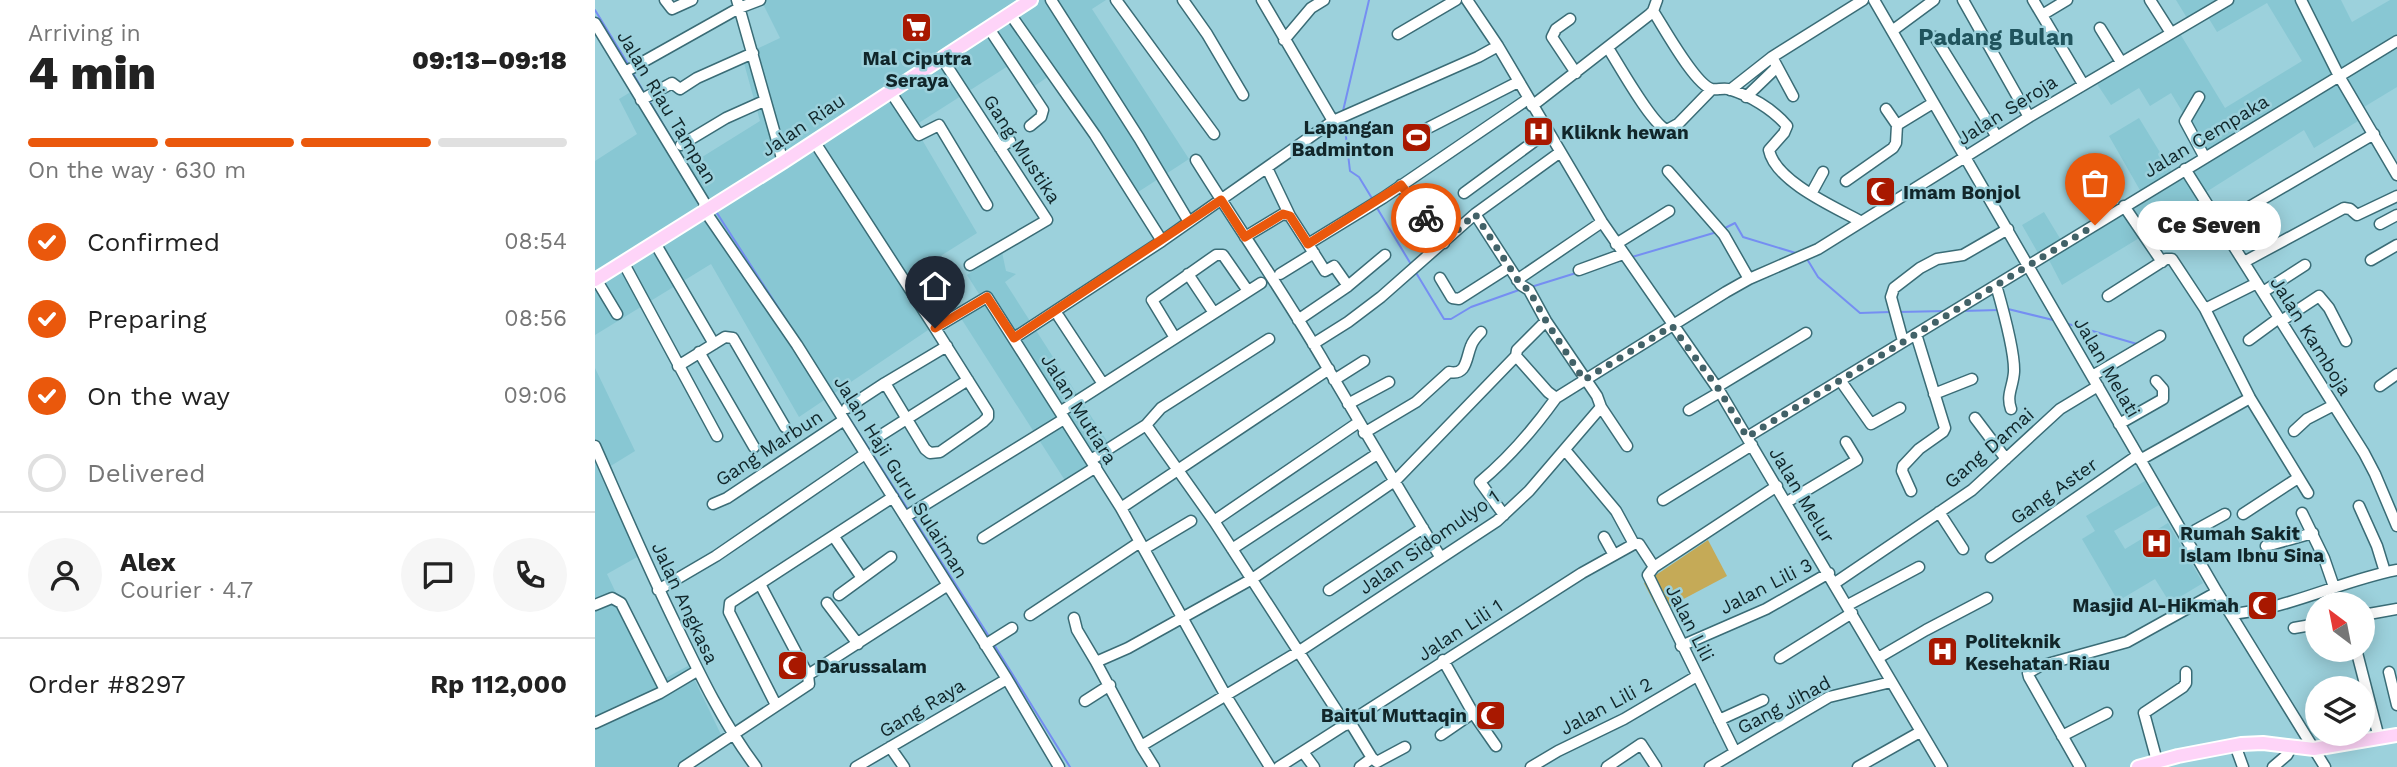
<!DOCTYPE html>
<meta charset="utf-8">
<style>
body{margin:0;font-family:"Work Sans",sans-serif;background:#f6f6f6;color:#222;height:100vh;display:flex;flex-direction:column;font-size:26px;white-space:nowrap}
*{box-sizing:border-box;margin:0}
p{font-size:23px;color:#767676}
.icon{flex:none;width:38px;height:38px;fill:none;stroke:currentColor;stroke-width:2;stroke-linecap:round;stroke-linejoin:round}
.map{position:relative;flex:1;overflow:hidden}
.panel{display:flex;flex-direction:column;background:#fff;width:595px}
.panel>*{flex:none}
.needle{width:46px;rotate:328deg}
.controls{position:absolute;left:1710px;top:592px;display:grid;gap:14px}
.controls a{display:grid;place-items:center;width:70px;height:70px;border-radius:50%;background:#fff;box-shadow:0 4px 18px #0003;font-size:35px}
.pin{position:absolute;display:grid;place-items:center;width:60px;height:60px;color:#fff;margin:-72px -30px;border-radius:50% 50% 50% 0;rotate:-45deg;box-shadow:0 0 7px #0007}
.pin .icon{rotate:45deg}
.courier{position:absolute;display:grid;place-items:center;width:70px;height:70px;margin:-35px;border:5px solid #ea580c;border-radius:50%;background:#fff;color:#222;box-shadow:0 2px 9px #0007}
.bubble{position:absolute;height:49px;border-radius:24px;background:#fff;box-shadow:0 4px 18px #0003;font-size:23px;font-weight:800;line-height:49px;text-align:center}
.summary em{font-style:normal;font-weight:800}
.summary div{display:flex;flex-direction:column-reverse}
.summary{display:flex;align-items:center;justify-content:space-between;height:119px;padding:0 28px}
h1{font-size:46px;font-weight:800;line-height:52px}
.bar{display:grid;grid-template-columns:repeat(4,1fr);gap:10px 7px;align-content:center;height:84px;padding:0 28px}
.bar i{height:9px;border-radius:5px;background:#e0e0e0}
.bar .on{background:#ea580c}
.bar p{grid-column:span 4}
.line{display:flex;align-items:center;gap:18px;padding:0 28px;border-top:2px solid #e0e0e0}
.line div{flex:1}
.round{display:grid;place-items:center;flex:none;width:74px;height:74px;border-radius:37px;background:#f6f6f6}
ol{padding:0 28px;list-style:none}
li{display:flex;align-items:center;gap:21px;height:77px}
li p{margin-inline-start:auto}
li .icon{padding:7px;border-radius:50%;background:#ea580c;color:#fff;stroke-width:4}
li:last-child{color:#767676}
li i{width:38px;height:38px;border:4px solid #e0e0e0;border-radius:50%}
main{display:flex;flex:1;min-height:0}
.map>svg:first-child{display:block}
.built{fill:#88c7d3}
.green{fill:#c5aa57}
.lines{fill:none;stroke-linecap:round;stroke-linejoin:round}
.stream{stroke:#758ef2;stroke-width:2}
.minor-casing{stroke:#3a6c76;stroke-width:13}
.major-casing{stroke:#fff;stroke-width:16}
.minor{stroke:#fff;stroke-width:10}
.major{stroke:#fed4f8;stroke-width:12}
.done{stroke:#426268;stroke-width:7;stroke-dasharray:0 12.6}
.route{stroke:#ea580c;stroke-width:9}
.labels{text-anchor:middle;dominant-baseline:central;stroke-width:5;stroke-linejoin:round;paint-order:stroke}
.poi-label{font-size:19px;font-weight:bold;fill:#11262a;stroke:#9cd1dc;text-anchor:start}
.street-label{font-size:19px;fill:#11262a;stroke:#9cd1dc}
.quarter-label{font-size:23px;font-weight:bold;fill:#20545d;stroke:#9cd1dc}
</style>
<main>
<section class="panel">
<div class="summary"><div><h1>4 min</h1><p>Arriving in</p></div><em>09:13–09:18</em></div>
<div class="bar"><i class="on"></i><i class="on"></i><i class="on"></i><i></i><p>On the way · 630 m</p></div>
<ol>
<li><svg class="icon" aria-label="check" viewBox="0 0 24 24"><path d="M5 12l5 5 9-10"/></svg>Confirmed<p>08:54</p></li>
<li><svg class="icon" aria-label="check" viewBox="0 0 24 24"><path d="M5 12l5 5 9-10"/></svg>Preparing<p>08:56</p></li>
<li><svg class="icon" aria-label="check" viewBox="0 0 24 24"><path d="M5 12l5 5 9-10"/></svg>On the way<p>09:06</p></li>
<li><i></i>Delivered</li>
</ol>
<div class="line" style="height:126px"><a class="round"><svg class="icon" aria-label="person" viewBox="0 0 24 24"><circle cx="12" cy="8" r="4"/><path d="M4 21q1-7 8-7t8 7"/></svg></a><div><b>Alex</b><p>Courier · 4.7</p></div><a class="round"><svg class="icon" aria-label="chat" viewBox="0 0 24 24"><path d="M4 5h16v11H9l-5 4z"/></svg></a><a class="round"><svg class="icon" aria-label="phone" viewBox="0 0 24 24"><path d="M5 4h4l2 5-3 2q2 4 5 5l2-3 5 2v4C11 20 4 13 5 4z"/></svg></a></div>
<div class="line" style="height:91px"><div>Order #8297</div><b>Rp 112,000</b></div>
</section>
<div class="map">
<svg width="1802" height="767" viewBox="0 0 1802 767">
<rect width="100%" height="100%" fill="#9cd1dc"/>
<path class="built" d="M166 0H511L497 9 594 159 537 196 454 76 431 92 413 66 319 126 382 233 309 279 339 326 204 417 116 264 0 335V161L42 134 24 99 44 87 91 167 165 121 147 56 185 38Z
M1581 0H1746L1757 22 1795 0H1802V87L1764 110 1768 118 1719 148 1709 130 1608 194 1610 198 1467 285 1454 260 1443 253 1427 225 1449 212 1466 240 1546 192 1514 136 1544 118 1577 172 1611 151 1576 93 1555 106 1544 88 1516 105 1500 81 1584 32 1630 108 1707 61 1672 3 1622 32 1608 9 1592 18Z
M407 252 411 271 421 274 410 282 519 452 471 482 362 312 386 297 372 275Z
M0 368 40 451 14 467 51 552 12 574 63 682 93 666 130 743 88 767H0Z
M1550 481 1564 505 1519 531 1530 549 1573 523 1608 583 1575 603 1560 579 1523 601 1487 539 1500 531 1491 516Z"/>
<path class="green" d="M1113 540 1132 576 1064 612 1049 583Z"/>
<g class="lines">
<path class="stream" d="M0 10 33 64
M37 72 50 94
M53 99 79 143
M748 111 774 0
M749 120 755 171 764 177 778 200
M782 208 817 266
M120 210 248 408
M1130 228 1140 223 1148 237 1204 254
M1037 257 1122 232
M1212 259 1223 277 1265 313 1295 312
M1017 263 1028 260
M820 271 849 319H856L876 307 924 290
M936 287 981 273
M1413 309 1458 320
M1367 311 1404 310
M1304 312 1351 311
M1470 323 1542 344
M251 413 314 511
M317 516 395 638
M398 643 475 767"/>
<defs>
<path id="minor" d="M70 0 77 9 97 0
M142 0 188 162
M456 0 544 138 594 222
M521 0 619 134
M588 0 612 34 648 95
M667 0 738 121
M872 0 903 46 1007 222 1125 392 1347 767
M1279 0 1622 592 1730 767
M1368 0 1434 117
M1438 0 1488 84
M1555 0 1576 33
M1706 0 1744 76 1802 175
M1058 11C1068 26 1100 85 1117 89 1121 90 1128 88 1133 89 1154 95 1178 109 1192 126L1189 133 1174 150C1180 181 1239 207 1265 221
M415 14 500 135 567 241
M1447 15 1472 0
M975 19 961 29 957 37 981 73
M0 23 109 202 110 211 202 345 412 679 464 767
M393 27 448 110 446 117 435 126
M1505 28 1526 62
M1297 31 1339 0
M803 34 861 0
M1340 37 1402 137
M689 40 716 8 729 0
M1013 48C1024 65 1057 125 1072 130L1083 124 1117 89
M346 57 452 220 375 265
M1177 57 1198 96
M30 72 144 8 165 0
M1135 90 1177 57 1268 0
M295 91 324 135 344 125 392 205
M1151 97 1181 68
M1604 97 1590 121 1610 158
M46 100 77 83 85 89 102 78 158 53
M937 106 1054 15 1058 11 1062 0
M1291 109 1302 125 1338 103
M833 128 923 82
M219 141 340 328 393 412V417L388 422 345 452 335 453 330 449 290 383 352 346
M86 145 131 118 169 101
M405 148 415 141
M601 160C644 229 691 296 732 367 770 431 807 495 846 558
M672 168 695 216
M1590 169 1769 453 1780 474 1802 526
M1073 171 1129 235 1154 279
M1251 181 1298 148 1301 143 1302 125
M806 185 849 243
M869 193 952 132
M1216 194 1228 172
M1529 206 1567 262
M880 214 926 285 934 290 951 321 1002 396 1006 407 934 491 902 521 703 652 546 746 501 662 533 648 657 579 801 480 921 356 953 392 961 398 1131 292 1154 279 1223 249 1434 117 1633 0
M1625 224 1779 134
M1785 224 1802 215
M650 237 688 214 695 216 713 244 788 198 933 99
M60 243 119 344
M713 244 730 271 739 266 753 286 790 255
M1021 244 1074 211
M1776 260 1802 245
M28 262 122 436
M1649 262 1749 208 1755 209 1762 215 1802 196
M984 270 1028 254
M593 274 619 313
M685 274 719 253
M845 278 857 298 864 299 914 267
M1 279 22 314
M922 280 1007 222
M1401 285C1407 306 1420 351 1419 372 1418 387 1411 395 1416 409
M1668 292 1710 265
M1513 296 1571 259H1577L1610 309 1655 398 1713 493
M1610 309 1662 283
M464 317 508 384
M703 320 753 286
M1686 321 1724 296 1734 308 1751 341
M340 328 392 297 526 508 734 369
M419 338 567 241 738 121 883 57 903 46
M580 338 557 300 621 255H628L653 291
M674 339 566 408 551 425 619 521 751 725
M1654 340 1684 318
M1308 341 1296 297 1299 288 1325 268 1342 259 1368 255 1413 229
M718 344 753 322 786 297 880 214 964 153
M104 352 159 447
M921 356 922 350 951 321
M83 366 130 337 138 338 190 427
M1497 376 1565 336
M739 380 769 361
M1245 380 1276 424 1305 408
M1785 386 1802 374
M1122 387 1211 333
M1339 394 1377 379
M753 404 794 382
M1006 407 1032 446
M252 408 290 383
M1094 410 1125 392
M465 412 666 283
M1380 418 1411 459
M1524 424 1568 399V389L1561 381
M1699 431 1712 419 1739 405
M769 433 821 402 854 372C872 376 871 358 876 346 878 340 882 336 886 332
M1152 437 1802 41
M280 439 373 380
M0 446C27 507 53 568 82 627 106 677 128 723 161 767
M970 450 1021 511 1039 544
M496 460 551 425
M1545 460 1655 398
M1316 491 1307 471 1308 466 1324 449 1348 432 1350 428 1321 334
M1068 500 1157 445
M1192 502 1262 460 1251 442
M118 504 132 498 249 420
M1764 506 1782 546 1790 572
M526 508 631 696 675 767
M1344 512 1368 549
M1707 513 1729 558 1739 587
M1648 514 1703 478
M909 515 885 482C915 457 938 430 961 398
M310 517 469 419
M619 521 764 422
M1590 536 1630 514
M239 537 267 578
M1009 537 1019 555
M388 538 501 467
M1671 546 1718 533
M549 549 596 521
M637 549 782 454
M1396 557 1543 455
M1240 583 1377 490 1465 409 1503 386
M63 590 121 556 270 454
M734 590 828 528
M244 595 296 557
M232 603 263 644
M0 605 17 598 26 603 70 690
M1253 605 1324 567
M1636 614C1694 609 1745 581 1802 570
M435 615 545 542
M1768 615 1802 609
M479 618 482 630 501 662
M1699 628 1722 624
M390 645 417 628
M1086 646 1171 609 1234 573
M1761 649 1784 738
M1185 658 1257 613
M1283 658 1331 630 1392 598
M848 660 878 713 901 746
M1794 672 1802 705
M213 675 353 585
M490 701 515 685
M181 705 134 612 135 603 298 497
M1124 720 1168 700
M755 722 777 758 782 762 810 747
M0 723 65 693 102 671
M846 735 878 713
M1467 736 1512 713
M1640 745 1648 767
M546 746 559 767
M295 747 309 767
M708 752 719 767
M1140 752 1053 575 1059 567 1182 486
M1562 761 1549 713 1588 687 1591 683V672
M89 767 214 684 213 675 165 584
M261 767 412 679
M684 767 987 573 1039 544H1044L1059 567
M765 767 777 758
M936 767 963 751 1029 719 1102 676
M1012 767 1046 744 1061 767
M1115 767 1234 697 1296 682
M1263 767 1325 732
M1485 767 1434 677 1433 673 1445 666 1532 642 1622 592
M1678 767 1692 755 1696 748"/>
<path id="major" d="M0 280 188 162 436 0
M1543 767 1583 756 1646 744 1668 743 1719 749 1802 735"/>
</defs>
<use href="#minor" class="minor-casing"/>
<use href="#major" class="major-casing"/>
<use href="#minor" class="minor"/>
<use href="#major" class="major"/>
</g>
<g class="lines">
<path class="done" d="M831 218 849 243 880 214 926 285 934 290 951 321 989 380 1077 326 1125 391 1152 437 1500 225"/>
<path class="route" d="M340 328 392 297 419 338 626 200 650 237 688 214 695 216 713 244 806 185 831 218"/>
</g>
<defs>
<symbol id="supermarket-square" viewBox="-11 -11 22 22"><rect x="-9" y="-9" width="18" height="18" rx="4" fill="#a81800" stroke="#9cd1dc"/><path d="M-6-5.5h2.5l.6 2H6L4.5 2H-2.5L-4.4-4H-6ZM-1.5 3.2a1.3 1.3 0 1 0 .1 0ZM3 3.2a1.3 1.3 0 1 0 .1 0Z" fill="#fff"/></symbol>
<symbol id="hospital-square" viewBox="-11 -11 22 22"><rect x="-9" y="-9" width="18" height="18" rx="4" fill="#a81800" stroke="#9cd1dc"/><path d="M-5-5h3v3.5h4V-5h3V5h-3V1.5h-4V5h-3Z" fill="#fff"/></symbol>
<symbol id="stadium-square" viewBox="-11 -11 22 22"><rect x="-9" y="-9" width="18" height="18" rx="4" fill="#a81800" stroke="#9cd1dc"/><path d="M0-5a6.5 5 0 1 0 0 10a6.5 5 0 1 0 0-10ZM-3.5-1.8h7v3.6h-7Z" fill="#fff"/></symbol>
<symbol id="mosque-square" viewBox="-11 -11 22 22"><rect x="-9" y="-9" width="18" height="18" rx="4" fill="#a81800" stroke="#9cd1dc"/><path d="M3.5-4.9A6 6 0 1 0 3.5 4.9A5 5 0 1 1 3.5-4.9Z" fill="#fff"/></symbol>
</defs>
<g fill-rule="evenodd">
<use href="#supermarket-square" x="304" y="10" width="35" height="35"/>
<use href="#hospital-square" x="926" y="114" width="35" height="35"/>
<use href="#stadium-square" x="804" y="120" width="35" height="35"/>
<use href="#mosque-square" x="1268" y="174" width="35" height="35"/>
<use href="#hospital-square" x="1544" y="526" width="35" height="35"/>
<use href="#mosque-square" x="1650" y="588" width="35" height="35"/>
<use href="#hospital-square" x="1330" y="634" width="35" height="35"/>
<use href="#mosque-square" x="180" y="648" width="35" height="35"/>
<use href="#mosque-square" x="878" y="698" width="35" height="35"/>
</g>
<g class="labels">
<g class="poi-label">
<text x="322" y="58" text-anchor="middle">Mal Ciputra<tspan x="322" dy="22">Seraya</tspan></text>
<text x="799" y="127" text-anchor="end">Lapangan<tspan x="799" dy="22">Badminton</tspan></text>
<text x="966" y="132">Kliknk hewan</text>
<text x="1308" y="192">Imam Bonjol</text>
<text x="1585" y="533">Rumah Sakit<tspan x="1585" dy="22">Islam Ibnu Sina</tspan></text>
<text x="1644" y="605" text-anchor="end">Masjid Al-Hikmah</text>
<text x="1370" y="641">Politeknik<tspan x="1370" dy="22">Kesehatan Riau</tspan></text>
<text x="221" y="666">Darussalam</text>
<text x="872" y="715" text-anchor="end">Baitul Muttaqin</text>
</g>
<g class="street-label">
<text transform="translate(72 107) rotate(59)">Jalan Riau Tampan</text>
<text transform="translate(1412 110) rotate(-32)">Jalan Seroja</text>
<text transform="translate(208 125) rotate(-34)">Jalan Riau</text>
<text transform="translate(1611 136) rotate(-31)">Jalan Cempaka</text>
<text transform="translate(427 149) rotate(57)">Gang Mustika</text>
<text transform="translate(1716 336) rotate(58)">Jalan Kamboja</text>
<text transform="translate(1512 367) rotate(60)">Jalan Melati</text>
<text transform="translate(484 409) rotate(58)">Jalan Mutiara</text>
<text transform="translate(174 448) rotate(-33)">Gang Marbun</text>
<text transform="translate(1394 448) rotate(-41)">Gang Damai</text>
<text transform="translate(306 477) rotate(58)">Jalan Haji Guru Sulaiman</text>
<text transform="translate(1459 491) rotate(-35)">Gang Aster</text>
<text transform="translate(1207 495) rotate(59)">Jalan Melur</text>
<text transform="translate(834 542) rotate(-35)">Jalan Sidomulyo 1</text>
<text transform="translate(1171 586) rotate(-27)">Jalan Lili 3</text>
<text transform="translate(90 603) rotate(65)">Jalan Angkasa</text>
<text transform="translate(1095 623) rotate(63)">Jalan Lili</text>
<text transform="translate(865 630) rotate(-33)">Jalan Lili 1</text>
<text transform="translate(1189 705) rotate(-28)">Gang Jihad</text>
<text transform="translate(1011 706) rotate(-28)">Jalan Lili 2</text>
<text transform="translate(327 708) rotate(-31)">Gang Raya</text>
</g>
<g class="quarter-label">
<text x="1401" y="37">Padang Bulan</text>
</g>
</g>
</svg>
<div class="controls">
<a><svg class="needle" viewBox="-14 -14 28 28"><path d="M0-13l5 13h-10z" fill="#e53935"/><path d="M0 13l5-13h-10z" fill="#767676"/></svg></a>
<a><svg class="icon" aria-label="layers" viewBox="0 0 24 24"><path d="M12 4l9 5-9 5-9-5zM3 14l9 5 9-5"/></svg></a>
</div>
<div class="pin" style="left:1500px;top:225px;background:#ea580c"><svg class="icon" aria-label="bag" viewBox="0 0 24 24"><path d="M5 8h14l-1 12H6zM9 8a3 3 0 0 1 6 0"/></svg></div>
<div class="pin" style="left:340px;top:328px;background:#1f2937"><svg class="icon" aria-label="home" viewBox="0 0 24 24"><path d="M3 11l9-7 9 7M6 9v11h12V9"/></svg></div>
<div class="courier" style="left:831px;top:218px"><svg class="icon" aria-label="bike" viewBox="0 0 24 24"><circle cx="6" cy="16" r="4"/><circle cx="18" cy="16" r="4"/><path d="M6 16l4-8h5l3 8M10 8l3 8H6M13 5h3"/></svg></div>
<div class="bubble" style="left:1542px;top:201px;width:144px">Ce Seven</div>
</div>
</main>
